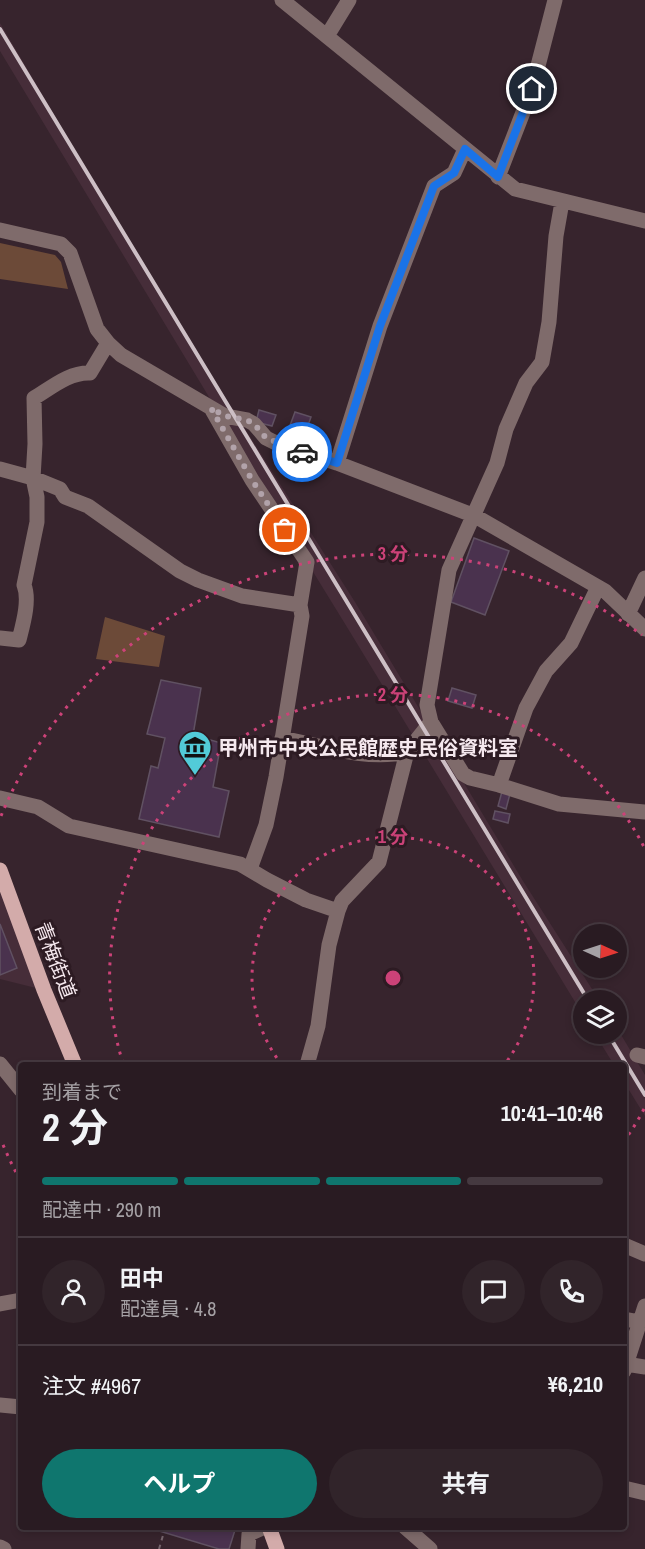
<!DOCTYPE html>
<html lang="ja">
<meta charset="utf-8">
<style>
body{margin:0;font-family:"Archivo Narrow","Noto Sans JP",sans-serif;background:#31242a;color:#f1f3f6;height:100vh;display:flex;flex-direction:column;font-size:22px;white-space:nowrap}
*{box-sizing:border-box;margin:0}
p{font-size:20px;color:#a5a1a5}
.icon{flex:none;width:33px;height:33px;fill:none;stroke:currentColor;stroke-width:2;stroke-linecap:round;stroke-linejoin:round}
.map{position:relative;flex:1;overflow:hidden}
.side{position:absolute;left:18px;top:1062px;width:609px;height:468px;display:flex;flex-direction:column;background:#291b22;border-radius:6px;box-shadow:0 3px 9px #0003,0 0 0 2px #453940}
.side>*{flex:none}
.needle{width:39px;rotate:93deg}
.buttons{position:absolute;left:573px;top:924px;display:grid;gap:12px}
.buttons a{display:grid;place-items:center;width:54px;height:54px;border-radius:50%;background:#291b22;box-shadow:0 3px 9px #0003,0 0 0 2px #453940;font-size:30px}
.pin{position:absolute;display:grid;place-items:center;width:51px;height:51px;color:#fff;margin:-26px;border:3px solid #fff;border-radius:50%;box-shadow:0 2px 6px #0007}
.courier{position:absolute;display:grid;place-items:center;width:60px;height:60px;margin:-30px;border:4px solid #1a73e8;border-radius:50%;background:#fff;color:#222;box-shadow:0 2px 8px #0007}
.head em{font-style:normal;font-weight:700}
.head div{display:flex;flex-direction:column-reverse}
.head{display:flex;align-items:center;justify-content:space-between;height:102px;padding:0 24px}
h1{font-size:39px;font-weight:700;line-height:45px}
.bar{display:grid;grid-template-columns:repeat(4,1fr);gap:9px 6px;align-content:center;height:72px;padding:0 24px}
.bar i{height:8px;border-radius:4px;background:#453940}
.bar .selected{background:#0f766e}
.bar p{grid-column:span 4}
.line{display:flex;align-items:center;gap:15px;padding:0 24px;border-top:2px solid #453940}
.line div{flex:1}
.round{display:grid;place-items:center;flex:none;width:63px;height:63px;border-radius:32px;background:#31242a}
.action{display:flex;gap:12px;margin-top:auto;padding:12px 24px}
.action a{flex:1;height:69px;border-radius:36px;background:#0f766e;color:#fff;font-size:24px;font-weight:700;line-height:69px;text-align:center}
.action a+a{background:#31242a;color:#f1f3f6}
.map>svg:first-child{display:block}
.built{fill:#462d39}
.green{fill:#6c4a38}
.building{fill:#4a324e;stroke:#605162;stroke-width:1.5}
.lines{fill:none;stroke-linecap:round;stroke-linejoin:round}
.path{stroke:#77666e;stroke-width:2;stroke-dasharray:4.5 4.5;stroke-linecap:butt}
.minor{stroke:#7f6b6b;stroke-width:15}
.major{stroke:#d3abaa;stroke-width:15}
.rail{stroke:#cdbfc5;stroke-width:4}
.done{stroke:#b2a3aa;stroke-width:6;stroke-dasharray:0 10.8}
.route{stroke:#1a73e8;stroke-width:8}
.ring{fill:none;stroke:#cc4278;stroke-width:3;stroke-dasharray:3 6}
.labels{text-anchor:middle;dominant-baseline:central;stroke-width:6;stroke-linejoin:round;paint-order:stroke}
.poi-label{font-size:20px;font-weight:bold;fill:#f5e8ee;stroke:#2d1b23;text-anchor:start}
.street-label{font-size:20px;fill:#f5e8ee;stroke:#2d1b23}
.centre{fill:#cc4278;stroke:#2d1b23;stroke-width:3}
.ring-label{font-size:18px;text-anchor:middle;font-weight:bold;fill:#cc4278;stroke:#2d1b23;stroke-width:6;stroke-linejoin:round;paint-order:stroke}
</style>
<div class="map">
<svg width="645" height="1549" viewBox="0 0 645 1549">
<rect width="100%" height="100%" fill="#37242d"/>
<path class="built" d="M0 23 168 308 355 602 523 881 599 1000H584L583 1015 350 632 307 562 252 480 209 397 0 51Z
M0 870 44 990 0 979Z
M617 1028 645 1075V1116L624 1082V1065H614L595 1034H616Z"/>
<path class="green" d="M0 243 55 255 61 262 68 289 0 279Z
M105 617 165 636 159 667 96 659Z"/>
<path class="building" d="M259 410 276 415 272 426 256 422Z
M295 412 311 417 301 445 285 439Z
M474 538 509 551 485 615 451 602Z
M161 680 201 688 193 735 221 743 213 787 229 791 219 837 139 819 151 766 158 768 165 738 147 734Z
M452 688 476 695 472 708 448 701Z
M503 788 511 790 506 809 498 806Z
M495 811 510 814 508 823 493 819Z
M0 924 17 968 0 975Z
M146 1527H236L229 1549H219Z"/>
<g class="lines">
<path class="path" d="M159 1549 164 1532"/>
<path class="minor" d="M282 0 515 189 645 221
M327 36 349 0
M498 177 532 89 555 0
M0 230 61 244 70 253 97 329 108 343 121 355 225 416 247 420 254 424 266 438 276 443 337 463 475 516 605 591 645 629
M337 463 380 326 434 186 454 173 465 149
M0 469 33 478 60 489 65 497 88 506 180 571 198 580 242 596 300 605 307 562 252 480 211 408
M628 614 645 578
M0 638 19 640C23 624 30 600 24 585L37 522V497L33 478 35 444 34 398C51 388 69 372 90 373L108 343
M431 722 463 774 470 778 499 785 559 804 645 812
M282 738C322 746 367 761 407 752
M499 785 526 708 546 671 571 643 598 587
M0 798 38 807 69 826 240 864 267 880 306 900 338 911
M250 869 266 825 276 777 302 616 300 605
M637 1055 645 1057
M0 1064 21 1090
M307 1065 318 1026 329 945 338 911 342 901 379 862 407 752 431 722 427 705 449 570 497 463 506 429 526 383 542 362 549 322 556 236 562 202
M624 1245 645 1254
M0 1304 21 1300
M624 1319 640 1322
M626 1364 645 1367
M624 1371 645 1306
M0 1405 21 1407
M624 1488 645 1493
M405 1527 430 1549
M0 1547 4 1549
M248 1549 249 1534 265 1527"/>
<path class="major" d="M0 870 44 990 75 1065
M269 1527 277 1549"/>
<path class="rail" d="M0 29 588 1000
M608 1034 645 1095"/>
</g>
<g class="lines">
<path class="done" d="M285 530 252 480 211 408 225 416 247 420 254 424 266 438 302 452"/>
<path class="route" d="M302 452 337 463 380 326 434 186 454 173 465 149 498 177 532 89"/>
</g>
<g class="ring">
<path d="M282 1065A141 141 0 1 1 504 1065"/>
<path d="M644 1109A283 283 0 0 1 625 1140M123 1063A283 283 0 0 1 644 847"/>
<path d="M20 1180A424 424 0 0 1 1 1140M1 816A424 424 0 0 1 642 635"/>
</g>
<defs>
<symbol id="museum-pin" viewBox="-11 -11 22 30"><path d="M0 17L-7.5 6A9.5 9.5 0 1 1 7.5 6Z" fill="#52cbd8" stroke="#2d1b23"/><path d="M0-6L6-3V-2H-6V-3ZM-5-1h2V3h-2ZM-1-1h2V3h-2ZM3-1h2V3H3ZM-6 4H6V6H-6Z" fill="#111"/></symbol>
</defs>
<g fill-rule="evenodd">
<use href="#museum-pin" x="176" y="728" width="38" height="52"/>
</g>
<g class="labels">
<g class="poi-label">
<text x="218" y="747">甲州市中央公民館歴史民俗資料室</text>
</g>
<g class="street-label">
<text transform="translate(56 960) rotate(69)">青梅街道</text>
</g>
</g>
<circle cx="393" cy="978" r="9" class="centre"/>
<g class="ring-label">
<text x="393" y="560">3 分</text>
<text x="393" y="701">2 分</text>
<text x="393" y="843">1 分</text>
</g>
</svg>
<div class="buttons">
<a><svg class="needle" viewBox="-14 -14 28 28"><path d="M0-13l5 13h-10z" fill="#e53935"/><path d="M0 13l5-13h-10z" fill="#a5a1a5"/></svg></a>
<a><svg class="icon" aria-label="layers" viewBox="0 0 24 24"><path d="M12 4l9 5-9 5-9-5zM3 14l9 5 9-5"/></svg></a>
</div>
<div class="pin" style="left:285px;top:530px;background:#ea580c"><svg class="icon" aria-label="bag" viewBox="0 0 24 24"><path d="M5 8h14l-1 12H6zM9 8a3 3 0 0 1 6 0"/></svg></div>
<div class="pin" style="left:532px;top:89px;background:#1f2937"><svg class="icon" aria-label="home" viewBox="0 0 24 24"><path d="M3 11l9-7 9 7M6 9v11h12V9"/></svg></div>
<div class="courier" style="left:302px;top:452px"><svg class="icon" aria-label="car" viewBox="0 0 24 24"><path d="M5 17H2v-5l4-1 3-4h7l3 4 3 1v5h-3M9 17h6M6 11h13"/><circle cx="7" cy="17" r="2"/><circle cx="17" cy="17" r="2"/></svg></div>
<section class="side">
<div class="head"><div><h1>2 分</h1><p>到着まで</p></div><em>10:41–10:46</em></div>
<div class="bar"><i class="selected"></i><i class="selected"></i><i class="selected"></i><i></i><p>配達中 · 290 m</p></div>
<div class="line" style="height:108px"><a class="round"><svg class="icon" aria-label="person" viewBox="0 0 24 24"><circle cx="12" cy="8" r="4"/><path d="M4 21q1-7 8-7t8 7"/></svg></a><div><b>田中</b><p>配達員 · 4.8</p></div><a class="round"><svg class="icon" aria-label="chat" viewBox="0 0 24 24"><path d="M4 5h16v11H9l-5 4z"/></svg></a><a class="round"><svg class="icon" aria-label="phone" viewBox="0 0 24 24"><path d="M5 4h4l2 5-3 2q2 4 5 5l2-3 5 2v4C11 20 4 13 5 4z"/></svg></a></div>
<div class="line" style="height:78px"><div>注文 #4967</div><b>¥6,210</b></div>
<div class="action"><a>ヘルプ</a><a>共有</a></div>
</section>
</div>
